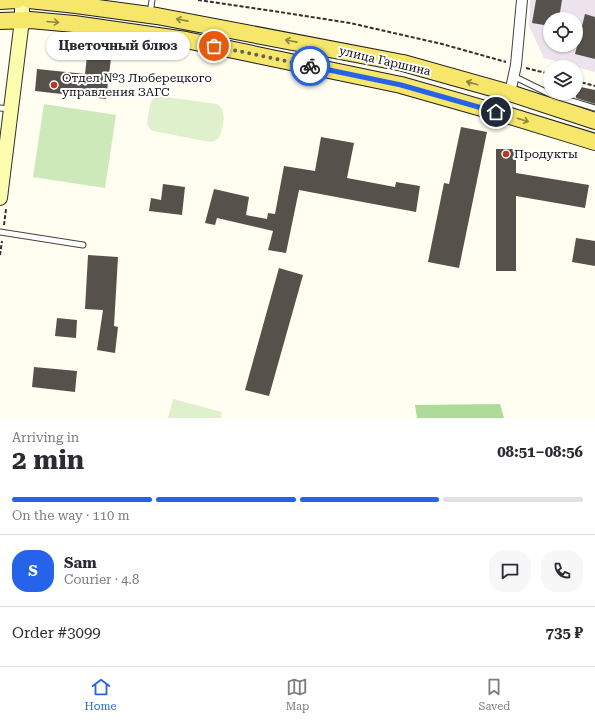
<!DOCTYPE html>
<meta charset="utf-8">
<style>
body{margin:0;font-family:"Roboto Serif",serif;background:#f7f7f7;color:#2b2b33;height:100vh;display:flex;flex-direction:column;font-size:15px;white-space:nowrap}
*{box-sizing:border-box;margin:0}
p{font-size:13px;color:#7c7c81}
.icon{flex:none;width:22px;height:22px;fill:none;stroke:currentColor;stroke-width:2;stroke-linecap:round;stroke-linejoin:round}
.map{position:relative;height:418px;overflow:hidden}
.sheet{display:flex;flex-direction:column;background:#fff;flex:1}
.sheet>*{flex:none}
.tools{position:absolute;left:543px;top:12px;display:grid;gap:8px}
.tools a{display:grid;place-items:center;width:40px;height:40px;border-radius:50%;background:#fff;box-shadow:0 1px 3px #0004;font-size:20px}
.pin{position:absolute;display:grid;place-items:center;width:34px;height:34px;color:#fff;margin:-17px;border:2px solid #fff;border-radius:50%;box-shadow:0 1px 4px #0007}
.courier{position:absolute;display:grid;place-items:center;width:40px;height:40px;margin:-20px;border:3px solid #2563eb;border-radius:50%;background:#fff;color:#222;box-shadow:0 1px 5px #0007}
.bubble{position:absolute;height:28px;border-radius:14px;background:#fff;box-shadow:0 1px 3px #0004;font-size:13px;font-weight:700;line-height:28px;text-align:center}
.summary em{font-style:normal;font-weight:700}
.summary div{display:flex;flex-direction:column-reverse}
.summary{display:flex;align-items:center;justify-content:space-between;height:68px;padding:0 12px}
h1{font-size:26px;font-weight:700;line-height:30px}
.bar{display:grid;grid-template-columns:repeat(4,1fr);gap:6px 4px;align-content:center;height:48px;padding:0 12px}
.bar i{height:5px;border-radius:3px;background:#e1e1e2}
.bar .selected{background:#2563eb}
.bar p{grid-column:span 4}
.line{display:flex;align-items:center;gap:10px;padding:0 12px;border-top:1px solid #e1e1e2}
.line div{flex:1}
.round{display:grid;place-items:center;flex:none;width:42px;height:42px;border-radius:16px;background:#f7f7f7}
.dock{display:flex;justify-content:space-around;align-items:center;height:56px;border-top:1px solid #e1e1e2;background:#fff;font-size:11px;color:#7c7c81}
.dock a{display:grid;justify-items:center;gap:2px}
.dock .selected{color:#2563eb}
.map>svg:first-child{display:block}
.industrial{fill:#ede3ed;fill-rule:evenodd}
.green{fill:#cde9ba}
.forest{fill:#aeda9a}
.pitch{fill:#dff0cc}
.building{fill:#57514b}
.lines{fill:none;stroke-linecap:round;stroke-linejoin:round}
.lane-casing{stroke:#424242;stroke-width:7}
.street-casing{stroke:#424242;stroke-width:12}
.secondary-casing{stroke:#313131;stroke-width:16}
.primary-casing{stroke:#202020;stroke-width:18}
.path{stroke:#313131;stroke-width:2;stroke-dasharray:4 2;stroke-linecap:butt}
.lane{stroke:#fff;stroke-width:5}
.street{stroke:#fff;stroke-width:10}
.secondary{stroke:#fcfdad;stroke-width:14}
.primary{stroke:#f6e669;stroke-width:16}
.oneway{stroke:#8e8540}
.done{stroke:#63635e;stroke-width:4;stroke-dasharray:0 7.2}
.route{stroke:#2563eb;stroke-width:5}
.poi-dot{fill:#bd3428;stroke:#fff;stroke-width:1.5}
.labels{text-anchor:middle;dominant-baseline:central;stroke-width:4;stroke-linejoin:round;paint-order:stroke}
.street-label{font-size:12px;fill:#0f0f0f;stroke:#fff}
.poi-label{font-size:12px;fill:#0f0f0f;stroke:#fff;text-anchor:start}
</style>
<div class="map">
<svg width="595" height="418" viewBox="0 0 595 418">
<rect width="100%" height="100%" fill="#fffef1"/>
<path class="industrial" d="M530 0H595V72L544 58 529 26ZM550 19H576V45H550Z"/>
<path class="green" d="M44 104 116 115 105 188 33 177Z"/>
<path class="forest" d="M500 404 504 418H417L415 405Z"/>
<path class="pitch" d="M155 97H166L217 104C228 111 223 128 219 138L214 141 210 142 153 131 150 129 147 124 150 104 152 100Z
M173 399 222 412 221 418H168Z"/>
<path class="building" d="M536 0H562L559 19H550V26L532 23Z
M585 14 595 17V59L575 54Z
M135 43 163 47 162 56 133 52Z
M87 56 111 58 106 99 35 91 37 69 85 74Z
M576 86 595 90V104L576 98Z
M461 127 487 132 459 268 428 262 444 183 449 184Z
M321 137 354 143 347 178 395 187 396 182 420 186 416 212 299 190 286 253 268 250 273 231 217 218 215 225 205 223 214 189 249 197 246 215 267 219 268 213 275 214 284 166 315 171Z
M496 149H516V173L589 185 585 208 516 196V271H496Z
M163 184 185 187 182 215 149 211 151 198 161 200Z
M576 238 595 241V266L572 262Z
M88 255 118 257 114 326 118 327 115 353 97 350 103 310 85 309Z
M279 268 303 275 269 396 245 390Z
M57 318 77 320 76 338 55 336Z
M34 367 77 371 75 392 32 387Z"/>
<g class="lines">
<defs>
<path id="lane" d="M150 14 152 0
M513 76 552 95 595 108
M0 108 10 109
M0 232 83 245"/>
<path id="street" d="M510 93 516 65 522 0"/>
<path id="secondary" d="M0 198 22 20V0"/>
<path id="primary" d="M29 0 76 5 157 16 403 63 510 93 595 121
M0 1 17 0
M0 21 30 20 74 24 186 40 257 55 401 85 510 116 595 142"/>
</defs>
<use href="#lane" class="lane-casing"/>
<use href="#street" class="street-casing"/>
<use href="#secondary" class="secondary-casing"/>
<use href="#primary" class="primary-casing"/>
<path class="path" d="M198 0 273 11 350 23 442 44 506 62
M526 68 550 74
M576 81 595 86
M4 225 6 209
M0 255 2 241"/>
<use href="#lane" class="lane"/>
<use href="#street" class="street"/>
<use href="#secondary" class="secondary"/>
<use href="#primary" class="primary"/>
</g>
<defs><path id="oneway-shaft" d="M-6 0H5M1.5-3L5.5 0L1.5 3" fill="none" stroke-width="1.6" stroke-linecap="round" stroke-linejoin="round"/></defs>
<g class="oneway">
<use href="#oneway-shaft" transform="translate(182 20) rotate(-169)"/>
<use href="#oneway-shaft" transform="translate(53 22) rotate(5)"/>
<use href="#oneway-shaft" transform="translate(291 41) rotate(-169)"/>
<use href="#oneway-shaft" transform="translate(472 83) rotate(-164)"/>
<use href="#oneway-shaft" transform="translate(523 120) rotate(17)"/>
</g>
<g class="lines">
<path class="done" d="M214 46 310 66"/>
<path class="route" d="M310 66 401 85 496 112"/>
</g>
<g class="poi-dot">
<circle cx="54" cy="85" r="4"/>
<circle cx="506" cy="154" r="4"/>
</g>
<g class="labels">
<g class="street-label">
<text transform="translate(385 61) rotate(13)">улица Гаршина</text>
</g>
<g class="poi-label">
<text x="62" y="78">Отдел №3 Люберецкого<tspan x="62" dy="14">управления ЗАГС</tspan></text>
<text x="514" y="154">Продукты</text>
</g>
</g>
</svg>
<div class="tools">
<a><svg class="icon" aria-label="locate" viewBox="0 0 24 24"><circle cx="12" cy="12" r="6"/><path d="M12 2v4M12 18v4M2 12h4M18 12h4"/></svg></a>
<a><svg class="icon" aria-label="layers" viewBox="0 0 24 24"><path d="M12 4l9 5-9 5-9-5zM3 14l9 5 9-5"/></svg></a>
</div>
<div class="pin" style="left:214px;top:46px;background:#ea580c"><svg class="icon" aria-label="bag" viewBox="0 0 24 24"><path d="M5 8h14l-1 12H6zM9 8a3 3 0 0 1 6 0"/></svg></div>
<div class="pin" style="left:496px;top:112px;background:#1f2937"><svg class="icon" aria-label="home" viewBox="0 0 24 24"><path d="M3 11l9-7 9 7M6 9v11h12V9"/></svg></div>
<div class="courier" style="left:310px;top:66px"><svg class="icon" aria-label="bike" viewBox="0 0 24 24"><circle cx="6" cy="16" r="4"/><circle cx="18" cy="16" r="4"/><path d="M6 16l4-8h5l3 8M10 8l3 8H6M13 5h3"/></svg></div>
<div class="bubble" style="left:46px;top:32px;width:144px">Цветочный блюз</div>
</div>
<section class="sheet">
<div class="summary"><div><h1>2 min</h1><p>Arriving in</p></div><em>08:51–08:56</em></div>
<div class="bar"><i class="selected"></i><i class="selected"></i><i class="selected"></i><i></i><p>On the way · 110 m</p></div>
<div class="line" style="height:72px"><b class="round" style="background:#2563eb;color:#fff">S</b><div><b>Sam</b><p>Courier · 4.8</p></div><a class="round"><svg class="icon" aria-label="chat" viewBox="0 0 24 24"><path d="M4 5h16v11H9l-5 4z"/></svg></a><a class="round"><svg class="icon" aria-label="phone" viewBox="0 0 24 24"><path d="M5 4h4l2 5-3 2q2 4 5 5l2-3 5 2v4C11 20 4 13 5 4z"/></svg></a></div>
<div class="line" style="height:52px"><div>Order #3099</div><b>735 ₽</b></div>
</section>
<nav class="dock">
<a class="selected"><svg class="icon" aria-label="home" viewBox="0 0 24 24"><path d="M3 11l9-7 9 7M6 9v11h12V9"/></svg>Home</a>
<a><svg class="icon" aria-label="map" viewBox="0 0 24 24"><path d="M3 6l6-2 6 2 6-2v14l-6 2-6-2-6 2zM9 4v14M15 6v14"/></svg>Map</a>
<a><svg class="icon" aria-label="saved" viewBox="0 0 24 24"><path d="M7 4h10v16l-5-4-5 4z"/></svg>Saved</a>
</nav>
